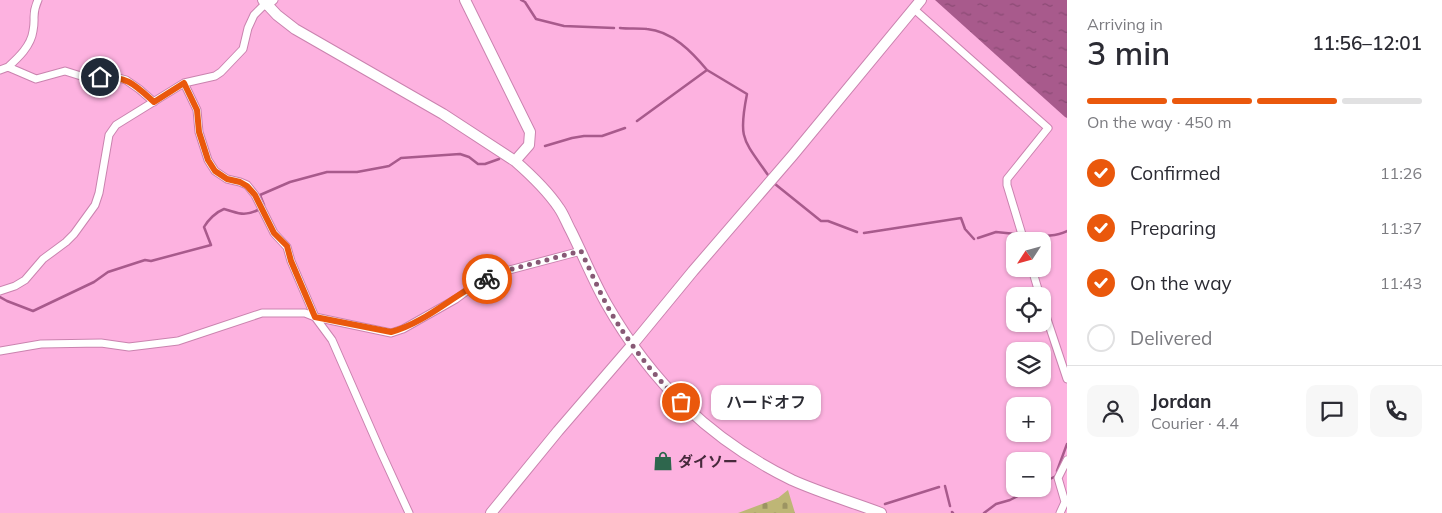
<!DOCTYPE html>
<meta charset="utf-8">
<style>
body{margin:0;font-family:Mulish,"Noto Sans JP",sans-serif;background:#f7f7f7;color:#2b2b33;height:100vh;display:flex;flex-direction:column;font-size:19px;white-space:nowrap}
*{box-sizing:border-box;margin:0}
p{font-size:16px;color:#7c7c81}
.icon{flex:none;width:28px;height:28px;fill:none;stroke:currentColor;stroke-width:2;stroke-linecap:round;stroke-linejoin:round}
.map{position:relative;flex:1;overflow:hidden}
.panel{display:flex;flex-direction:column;background:#fff;width:375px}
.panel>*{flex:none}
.needle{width:32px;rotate:234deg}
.controls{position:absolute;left:1006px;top:232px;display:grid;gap:10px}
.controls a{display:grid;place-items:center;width:45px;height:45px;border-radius:10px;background:#fff;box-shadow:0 1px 4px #0004;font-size:25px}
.pin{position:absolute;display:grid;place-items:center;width:42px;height:42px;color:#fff;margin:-21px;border:2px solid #fff;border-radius:50%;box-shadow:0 1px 5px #0007}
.courier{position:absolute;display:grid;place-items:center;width:50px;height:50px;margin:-25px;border:4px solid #ea580c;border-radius:50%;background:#fff;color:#222;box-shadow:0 1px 6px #0007}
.bubble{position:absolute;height:35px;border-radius:10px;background:#fff;box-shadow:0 1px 4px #0004;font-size:16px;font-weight:600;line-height:35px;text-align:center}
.head em{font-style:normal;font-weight:600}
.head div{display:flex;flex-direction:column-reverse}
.head{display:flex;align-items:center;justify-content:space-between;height:85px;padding:0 20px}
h1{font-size:32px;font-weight:600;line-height:38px}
.bar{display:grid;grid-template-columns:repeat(4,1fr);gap:8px 5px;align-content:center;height:60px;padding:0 20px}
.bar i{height:6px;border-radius:4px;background:#e1e1e2}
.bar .on{background:#ea580c}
.bar p{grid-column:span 4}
.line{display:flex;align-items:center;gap:12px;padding:0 20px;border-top:1px solid #e1e1e2}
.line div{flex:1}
.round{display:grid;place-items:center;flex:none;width:52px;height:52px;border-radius:10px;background:#f7f7f7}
ol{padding:0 20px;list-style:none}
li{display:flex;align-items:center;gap:15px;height:55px}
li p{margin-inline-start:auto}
li .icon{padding:5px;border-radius:50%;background:#ea580c;color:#fff;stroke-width:4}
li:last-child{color:#7c7c81}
li i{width:28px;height:28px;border:2px solid #e1e1e2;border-radius:50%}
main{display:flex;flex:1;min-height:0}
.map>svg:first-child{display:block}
.cemetery{fill:url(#cemetery-stones)}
.water{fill:url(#water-ripples)}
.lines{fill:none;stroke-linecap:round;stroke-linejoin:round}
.stream{stroke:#a85a8c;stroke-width:2.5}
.street-casing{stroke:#ca83af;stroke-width:9}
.secondary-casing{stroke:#ca83af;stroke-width:12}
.street{stroke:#fff;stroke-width:7}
.secondary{stroke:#fff;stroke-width:10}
.done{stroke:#875975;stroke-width:5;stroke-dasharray:0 9}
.route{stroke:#ea580c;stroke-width:6}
.labels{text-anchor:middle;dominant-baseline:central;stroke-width:4.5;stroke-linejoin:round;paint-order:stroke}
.poi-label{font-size:15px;font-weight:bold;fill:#47293c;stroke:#fdb2e0;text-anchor:start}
</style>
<main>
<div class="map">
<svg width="1067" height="513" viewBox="0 0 1067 513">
<defs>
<pattern id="cemetery-stones" width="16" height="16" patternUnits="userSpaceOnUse" patternTransform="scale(1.25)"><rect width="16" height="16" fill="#beb676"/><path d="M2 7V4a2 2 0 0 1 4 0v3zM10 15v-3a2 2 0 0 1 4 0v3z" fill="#9c9462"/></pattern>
<pattern id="water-ripples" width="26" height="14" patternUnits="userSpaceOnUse" patternTransform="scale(1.25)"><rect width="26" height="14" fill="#a85a8c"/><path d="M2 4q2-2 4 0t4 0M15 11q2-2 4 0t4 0" fill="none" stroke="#8b4a74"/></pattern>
</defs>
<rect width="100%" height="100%" fill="#fdb2e0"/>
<path class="cemetery" d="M788 490 795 513H738L778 498Z"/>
<path class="water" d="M935 0H1067V118L1065 117Z"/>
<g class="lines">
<path class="stream" d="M521 0 525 2 536 19 564 26 614 28
M620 28C629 29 638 28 647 29 672 31 692 52 707 70
M637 121 707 70 747 94C738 139 743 139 768 175
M545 146 572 138 584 136H602L625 128
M775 184 821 221H828L857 232
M264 205 260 195 290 182 327 172H357L384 167 389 166 401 158 460 154 469 157 478 164H485L499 159
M864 233 961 218 965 229 974 239
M1027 236C1040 236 1055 237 1067 231
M978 238 996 232 1016 234
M0 297 7 301 33 311 94 282 108 272 145 260 151 261 211 245 204 227C208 220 216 212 224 209 239 213 243 217 258 210
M1057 471 1067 444
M1042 483 1056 476
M945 486 950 506
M885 504 939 487
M952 512 953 513
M984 513 996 504 1010 500 1031 489"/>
<defs>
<path id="street" d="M914 9 1048 128 1007 179V185L1024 241
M8 67C18 58 31 46 33 31 36 17 31 15 38 0
M0 70 8 67 36 79 65 71 84 77H115L126 80 139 89 154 102
M184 83 197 110 199 132 208 160 215 171 227 179 240 182 247 185 255 195 274 233 287 247 291 261 315 317 391 333 403 329 456 299 475 285 498 273 581 251
M1032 269 1040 296
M0 291 15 286 25 280 43 259 66 242 74 234 95 205 99 193 109 135 116 125 184 83 215 76 221 72 243 49 248 28 254 15 263 6H267L274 0
M1042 304 1067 379
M0 351 41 344 101 343 129 347 178 341 262 313H305L315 317 332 340 381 452 409 513
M1060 513 1065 502 1058 478 1067 460"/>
<path id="secondary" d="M263 0 277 15 295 29 443 114 515 161
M465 0 530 132 529 145 515 161C531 175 547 190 559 208 564 215 567 224 571 231 583 255 593 280 606 303 651 382 710 440 792 480 821 493 852 502 881 513
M491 513 558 431 633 344 693 271 793 155 921 0"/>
</defs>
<use href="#street" class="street-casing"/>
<use href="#secondary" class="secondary-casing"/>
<use href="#street" class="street"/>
<use href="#secondary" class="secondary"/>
</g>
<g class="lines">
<path class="done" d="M487 279 512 269 581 251C593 276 603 301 618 324 636 352 657 379 681 402"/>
<path class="route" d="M100 77C128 77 133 83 154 102L184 83 197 110 199 132 208 160 215 171 227 179 240 182 247 186 255 195 274 233 287 246 291 261 315 317 391 332C427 322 454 294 487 279"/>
</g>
<defs>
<symbol id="shop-bare" viewBox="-9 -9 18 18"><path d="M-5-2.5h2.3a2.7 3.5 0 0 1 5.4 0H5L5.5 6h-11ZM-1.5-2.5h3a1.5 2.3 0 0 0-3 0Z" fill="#2e664d" stroke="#fdb2e0" stroke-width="2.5" paint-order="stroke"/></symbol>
</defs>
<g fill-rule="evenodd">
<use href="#shop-bare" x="649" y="447" width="28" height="28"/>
</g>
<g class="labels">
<g class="poi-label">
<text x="678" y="461">ダイソー</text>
</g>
</g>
</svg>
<div class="controls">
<a><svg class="needle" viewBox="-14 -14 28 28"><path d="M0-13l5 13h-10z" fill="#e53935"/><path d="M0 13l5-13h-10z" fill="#7c7c81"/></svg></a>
<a><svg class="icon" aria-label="locate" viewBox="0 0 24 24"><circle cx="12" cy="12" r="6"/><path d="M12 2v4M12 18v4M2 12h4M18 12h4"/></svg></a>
<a><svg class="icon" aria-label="layers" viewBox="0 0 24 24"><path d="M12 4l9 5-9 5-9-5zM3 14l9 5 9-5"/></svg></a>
<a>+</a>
<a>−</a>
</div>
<div class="pin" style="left:681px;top:402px;background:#ea580c"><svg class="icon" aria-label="bag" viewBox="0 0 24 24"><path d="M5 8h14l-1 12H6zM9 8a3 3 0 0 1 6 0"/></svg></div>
<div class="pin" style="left:100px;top:77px;background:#1f2937"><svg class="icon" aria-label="home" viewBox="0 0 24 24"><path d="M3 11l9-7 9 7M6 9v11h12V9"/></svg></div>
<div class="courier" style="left:487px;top:279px"><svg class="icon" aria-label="bike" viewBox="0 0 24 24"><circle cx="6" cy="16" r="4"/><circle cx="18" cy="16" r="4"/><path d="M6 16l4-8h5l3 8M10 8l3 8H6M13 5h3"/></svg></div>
<div class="bubble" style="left:711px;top:385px;width:110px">ハードオフ</div>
</div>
<section class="panel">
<div class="head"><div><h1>3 min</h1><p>Arriving in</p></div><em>11:56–12:01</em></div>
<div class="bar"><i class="on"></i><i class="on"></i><i class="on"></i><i></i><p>On the way · 450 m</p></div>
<ol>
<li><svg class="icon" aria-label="check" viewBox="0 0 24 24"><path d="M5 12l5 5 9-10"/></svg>Confirmed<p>11:26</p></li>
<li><svg class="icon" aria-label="check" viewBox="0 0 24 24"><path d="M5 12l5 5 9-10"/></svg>Preparing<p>11:37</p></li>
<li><svg class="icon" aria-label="check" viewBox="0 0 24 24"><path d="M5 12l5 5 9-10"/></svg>On the way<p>11:43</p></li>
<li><i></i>Delivered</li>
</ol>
<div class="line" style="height:90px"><a class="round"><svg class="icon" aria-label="person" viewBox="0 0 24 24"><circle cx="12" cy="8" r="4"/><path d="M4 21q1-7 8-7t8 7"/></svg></a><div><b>Jordan</b><p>Courier · 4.4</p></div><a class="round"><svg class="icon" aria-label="chat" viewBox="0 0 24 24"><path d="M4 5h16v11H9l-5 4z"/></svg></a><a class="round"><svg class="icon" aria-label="phone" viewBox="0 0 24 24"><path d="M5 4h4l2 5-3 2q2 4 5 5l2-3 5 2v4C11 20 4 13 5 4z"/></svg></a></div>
</section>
</main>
